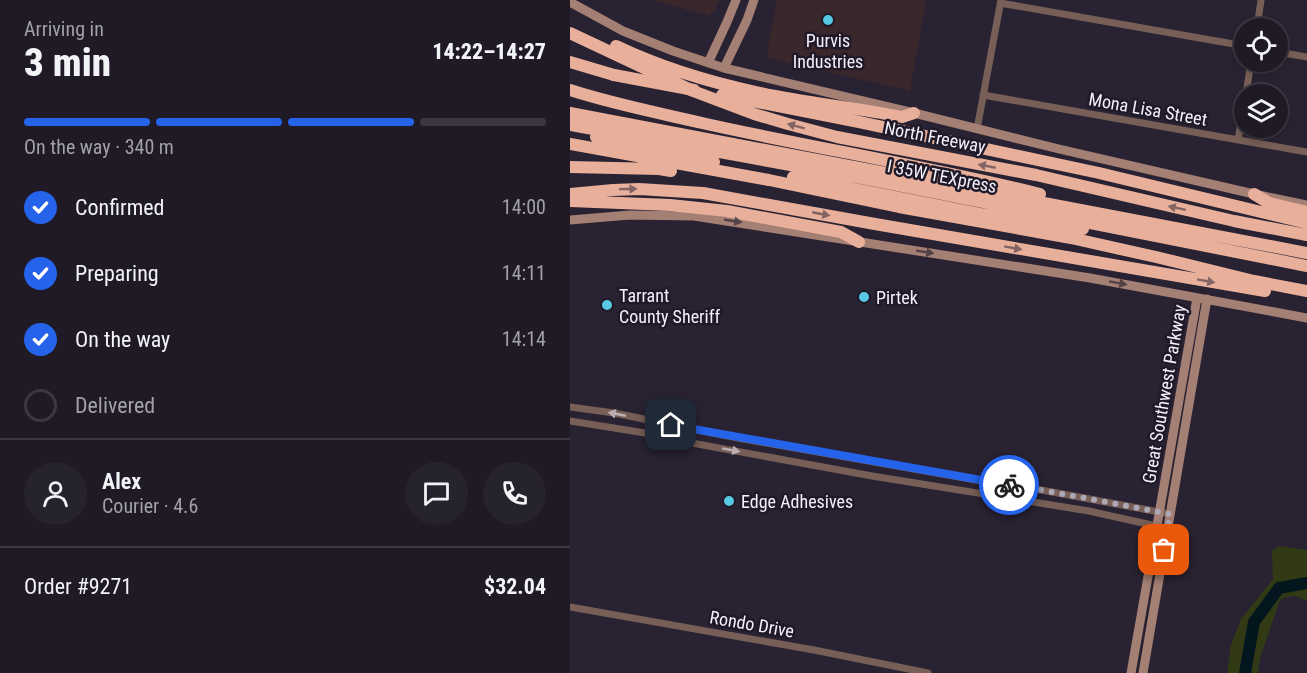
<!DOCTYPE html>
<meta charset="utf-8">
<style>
body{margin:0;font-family:"Roboto Condensed",sans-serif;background:#27232e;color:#f1f3f6;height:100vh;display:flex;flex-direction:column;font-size:22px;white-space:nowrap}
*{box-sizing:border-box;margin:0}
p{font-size:20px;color:#a1a1a7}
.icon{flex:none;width:33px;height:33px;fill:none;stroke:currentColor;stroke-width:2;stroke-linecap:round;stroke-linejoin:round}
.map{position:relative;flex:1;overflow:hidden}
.sheet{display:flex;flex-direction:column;background:#1f1a26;width:570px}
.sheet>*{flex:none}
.fabs{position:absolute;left:664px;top:18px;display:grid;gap:12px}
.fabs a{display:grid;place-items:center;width:54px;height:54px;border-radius:50%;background:#1f1a26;box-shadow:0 3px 9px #0003,0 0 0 2px #3c3843;font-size:30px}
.pin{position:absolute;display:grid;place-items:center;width:51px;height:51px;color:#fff;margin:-26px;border-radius:12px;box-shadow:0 3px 9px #0006}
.courier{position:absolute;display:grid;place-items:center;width:60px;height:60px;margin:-30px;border:4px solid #2563eb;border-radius:50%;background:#fff;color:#222;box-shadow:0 2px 8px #0007}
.summary em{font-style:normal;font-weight:800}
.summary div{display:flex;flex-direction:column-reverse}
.summary{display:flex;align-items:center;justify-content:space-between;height:102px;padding:0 24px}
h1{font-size:39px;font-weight:800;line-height:45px}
.bar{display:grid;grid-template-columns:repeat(4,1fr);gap:9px 6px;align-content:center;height:72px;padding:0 24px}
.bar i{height:8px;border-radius:4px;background:#3c3843}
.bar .active{background:#2563eb}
.bar p{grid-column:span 4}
.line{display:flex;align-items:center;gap:15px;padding:0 24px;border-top:2px solid #3c3843}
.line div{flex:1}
.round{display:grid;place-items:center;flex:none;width:63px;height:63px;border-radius:32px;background:#27232e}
ol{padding:0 24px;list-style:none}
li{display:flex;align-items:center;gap:18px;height:66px}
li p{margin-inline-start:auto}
li .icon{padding:6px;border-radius:50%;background:#2563eb;color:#fff;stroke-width:4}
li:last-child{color:#a1a1a7}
li i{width:33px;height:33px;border:3px solid #3c3843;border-radius:50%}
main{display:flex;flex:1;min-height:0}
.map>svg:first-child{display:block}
.industrial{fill:#3a272b}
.green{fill:#313a15}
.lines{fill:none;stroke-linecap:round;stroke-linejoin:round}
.river{stroke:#03161d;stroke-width:12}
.street{stroke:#775f57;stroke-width:7}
.secondary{stroke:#a47f73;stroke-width:9}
.highway{stroke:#e8af9b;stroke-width:12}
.highway-bridge{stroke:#e8af9b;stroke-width:12}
.oneway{fill:#846462}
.oneway2{fill:#544246}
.oneway3{fill:#bcafb1}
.done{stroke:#ada8b5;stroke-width:6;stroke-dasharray:0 10.8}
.route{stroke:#2563eb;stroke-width:8}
.poi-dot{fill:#58c9e3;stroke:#1f1928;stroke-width:2}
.labels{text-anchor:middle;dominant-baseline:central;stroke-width:5;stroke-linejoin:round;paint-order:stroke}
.poi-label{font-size:18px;fill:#f4f0fb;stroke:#1f1928;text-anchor:start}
.street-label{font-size:18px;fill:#f4f0fb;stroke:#1f1928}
</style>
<main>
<section class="sheet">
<div class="summary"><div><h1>3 min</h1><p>Arriving in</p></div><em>14:22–14:27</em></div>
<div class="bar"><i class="active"></i><i class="active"></i><i class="active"></i><i></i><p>On the way · 340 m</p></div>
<ol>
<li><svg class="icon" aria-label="check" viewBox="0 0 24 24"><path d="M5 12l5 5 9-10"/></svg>Confirmed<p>14:00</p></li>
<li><svg class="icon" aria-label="check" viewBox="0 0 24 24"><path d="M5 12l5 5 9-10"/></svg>Preparing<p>14:11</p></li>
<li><svg class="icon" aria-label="check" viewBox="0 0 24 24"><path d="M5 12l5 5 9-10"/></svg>On the way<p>14:14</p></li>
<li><i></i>Delivered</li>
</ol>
<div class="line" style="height:108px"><a class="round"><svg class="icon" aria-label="person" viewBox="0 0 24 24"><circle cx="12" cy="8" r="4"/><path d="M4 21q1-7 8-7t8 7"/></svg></a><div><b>Alex</b><p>Courier · 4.6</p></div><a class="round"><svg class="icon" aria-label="chat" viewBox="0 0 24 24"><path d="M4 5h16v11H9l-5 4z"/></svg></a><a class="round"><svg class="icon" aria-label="phone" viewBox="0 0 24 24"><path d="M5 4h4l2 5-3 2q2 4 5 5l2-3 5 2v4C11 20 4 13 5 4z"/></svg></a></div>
<div class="line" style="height:78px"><div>Order #9271</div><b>$32.04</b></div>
</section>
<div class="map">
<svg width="737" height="673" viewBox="0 0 737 673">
<rect width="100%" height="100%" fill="#292232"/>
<path class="industrial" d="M83 0H150L144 11 138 16Z
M207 0H356L340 91 198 58 197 52Z"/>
<path class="green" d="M710 546 737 550V601C725 595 722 594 710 600L690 658 688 673H657L661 645 671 619 703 579 702 551Z"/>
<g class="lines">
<path class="river" d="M675 673 684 622 709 588 737 583"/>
<path class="street" d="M430 3 675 46
M687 28 691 0
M708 52 737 57
M676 94 681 62
M413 95 737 152
M407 129 431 0
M668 140 675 97
M0 407 44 413 168 438 429 484 466 489 600 514
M0 421 75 433 100 439 302 476 519 511 591 527
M0 607 244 650 358 673"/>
<path class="secondary" d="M0 2 53 31 103 51 154 68 344 113 489 149 684 194 737 205
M138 63 157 22 166 0
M154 68 177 20 184 0
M0 220 60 215 124 216 520 278 737 318
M561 673 627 298
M573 673 637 299"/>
<path class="highway" d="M0 33 123 91 184 114 218 124 267 137 466 175 664 221 737 235
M46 46C90 67 139 82 186 92 235 103 284 107 332 117L344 113
M0 62 44 75
M0 90C46 105 94 114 141 125 250 149 361 167 470 194
M152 95 289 122 529 173 737 223
M0 113 737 253
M0 125 292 178 737 266
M26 137 52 143 144 162
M0 144 199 180 329 207 501 238 586 257 684 281 737 291
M0 167 89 169 101 171
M223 177 410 214 513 229
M0 194 43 190 69 189 133 193 305 224 695 291
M684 194 699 203 737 212
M0 201 100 205 157 211 271 232 289 242"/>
<path class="highway-bridge" d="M44 75 124 90"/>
</g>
<defs><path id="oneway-solid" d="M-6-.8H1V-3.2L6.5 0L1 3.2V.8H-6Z" transform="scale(1.5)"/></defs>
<g class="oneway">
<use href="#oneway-solid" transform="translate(226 126) rotate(-165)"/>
<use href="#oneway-solid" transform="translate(417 166) rotate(-169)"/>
<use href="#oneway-solid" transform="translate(58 189) rotate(-1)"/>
<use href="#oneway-solid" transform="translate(607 208) rotate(-168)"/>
<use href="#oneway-solid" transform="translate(251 214) rotate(11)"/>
<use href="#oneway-solid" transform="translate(443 248) rotate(10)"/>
<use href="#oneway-solid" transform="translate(636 281) rotate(10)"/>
</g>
<g class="oneway2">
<use href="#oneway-solid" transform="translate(163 221) rotate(9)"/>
<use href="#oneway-solid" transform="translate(355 252) rotate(9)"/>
<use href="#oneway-solid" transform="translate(548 283) rotate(10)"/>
</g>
<g class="oneway3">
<use href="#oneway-solid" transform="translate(47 414) rotate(-169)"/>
<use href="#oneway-solid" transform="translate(161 450) rotate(10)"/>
</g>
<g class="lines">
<path class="done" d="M439 485 466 489 600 514 594 550"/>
<path class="route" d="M101 425 439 485"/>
</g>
<g class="poi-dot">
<circle cx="258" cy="20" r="6"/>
<circle cx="294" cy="297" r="6"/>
<circle cx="37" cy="305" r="6"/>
<circle cx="159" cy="501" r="6"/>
</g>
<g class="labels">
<g class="poi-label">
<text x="258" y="40" text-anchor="middle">Purvis<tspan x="258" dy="21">Industries</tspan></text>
<text x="49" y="295">Tarrant<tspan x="49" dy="21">County Sheriff</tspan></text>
<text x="306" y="297">Pirtek</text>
<text x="171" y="501">Edge Adhesives</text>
</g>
<g class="street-label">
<text transform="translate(578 109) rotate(10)">Mona Lisa Street</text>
<text transform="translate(365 137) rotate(11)">North Freeway</text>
<text transform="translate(372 176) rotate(11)">I 35W TEXpress</text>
<text transform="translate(594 394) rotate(-80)">Great Southwest Parkway</text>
<text transform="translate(182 624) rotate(10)">Rondo Drive</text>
</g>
</g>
</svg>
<div class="fabs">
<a><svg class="icon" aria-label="locate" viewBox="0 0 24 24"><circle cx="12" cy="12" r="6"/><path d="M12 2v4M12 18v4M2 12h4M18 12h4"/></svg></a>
<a><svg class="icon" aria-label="layers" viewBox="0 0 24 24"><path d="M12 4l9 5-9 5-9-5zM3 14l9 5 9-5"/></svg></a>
</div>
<div class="pin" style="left:594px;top:550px;background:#ea580c"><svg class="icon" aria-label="bag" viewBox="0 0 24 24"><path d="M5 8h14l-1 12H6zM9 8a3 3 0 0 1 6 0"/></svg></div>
<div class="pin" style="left:101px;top:425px;background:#1f2937"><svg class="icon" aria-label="home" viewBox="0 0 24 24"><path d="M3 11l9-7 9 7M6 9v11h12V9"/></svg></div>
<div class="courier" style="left:439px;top:485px"><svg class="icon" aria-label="bike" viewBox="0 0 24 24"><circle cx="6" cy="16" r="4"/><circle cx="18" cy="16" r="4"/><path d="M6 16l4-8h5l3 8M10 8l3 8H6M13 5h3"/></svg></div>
</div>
</main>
